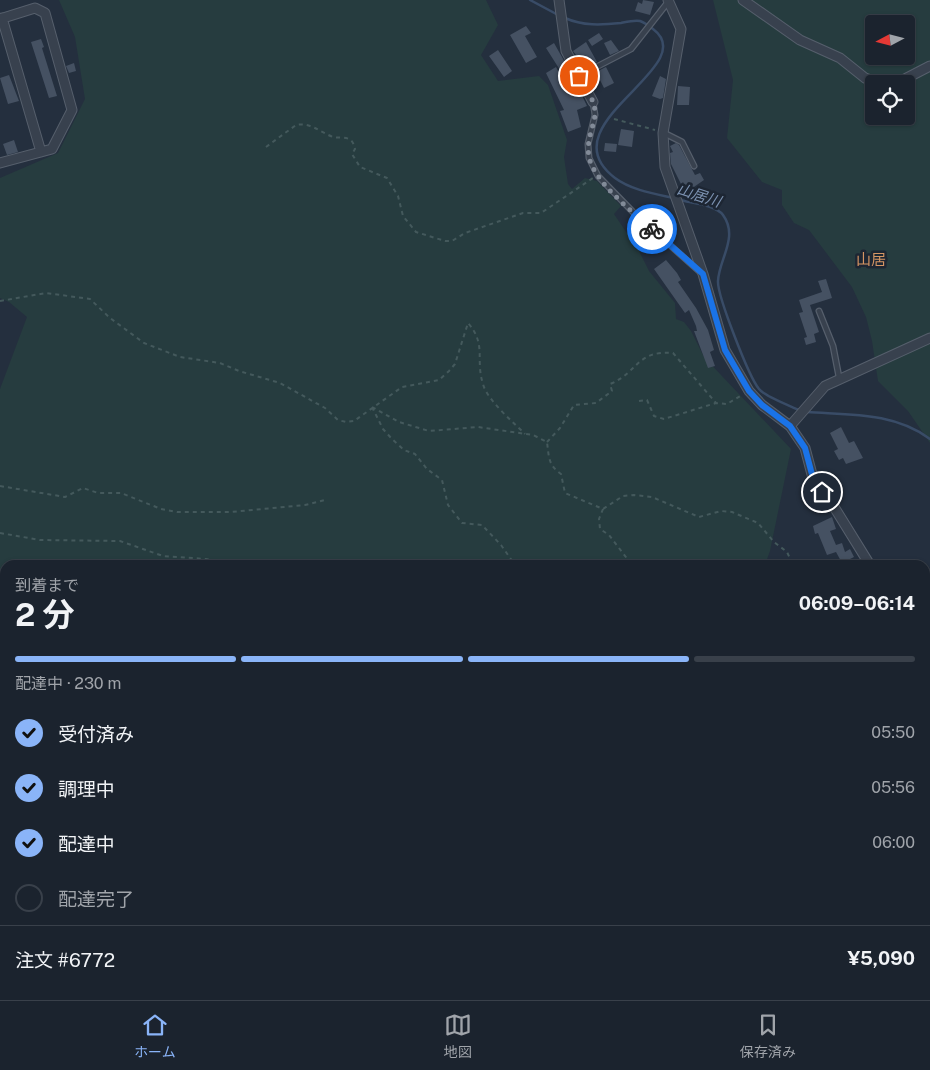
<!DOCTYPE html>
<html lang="ja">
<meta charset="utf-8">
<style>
body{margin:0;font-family:"Public Sans","Noto Sans JP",sans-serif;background:#282f3a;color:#f1f3f6;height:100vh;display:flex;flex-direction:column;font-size:19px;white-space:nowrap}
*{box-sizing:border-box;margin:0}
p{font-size:16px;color:#a0a4aa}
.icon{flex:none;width:28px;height:28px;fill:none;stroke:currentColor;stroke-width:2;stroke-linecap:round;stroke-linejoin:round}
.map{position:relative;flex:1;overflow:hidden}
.panel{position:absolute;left:0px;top:560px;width:930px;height:440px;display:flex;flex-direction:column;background:#1b232e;border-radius:15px 15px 0 0;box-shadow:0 1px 4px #0004,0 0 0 1px #39404a}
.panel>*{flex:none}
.needle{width:32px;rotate:263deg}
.buttons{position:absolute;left:865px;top:15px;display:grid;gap:10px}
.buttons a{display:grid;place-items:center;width:50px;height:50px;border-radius:5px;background:#1b232e;box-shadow:0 1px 4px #0004,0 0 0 1px #39404a;font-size:25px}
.pin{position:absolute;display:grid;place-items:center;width:42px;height:42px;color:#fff;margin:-21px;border:2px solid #fff;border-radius:50%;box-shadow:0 1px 5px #0007}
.courier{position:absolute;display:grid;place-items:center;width:50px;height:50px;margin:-25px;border:4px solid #1a73e8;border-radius:50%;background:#fff;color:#222;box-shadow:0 1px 6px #0007}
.summary em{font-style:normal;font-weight:700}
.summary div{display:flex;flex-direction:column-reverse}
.summary{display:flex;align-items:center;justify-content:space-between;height:85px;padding:0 15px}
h1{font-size:32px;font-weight:700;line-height:38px}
.bar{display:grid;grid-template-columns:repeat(4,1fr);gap:8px 5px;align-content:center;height:60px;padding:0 15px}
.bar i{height:6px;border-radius:4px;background:#39404a}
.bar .active{background:#8ab4f8}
.bar p{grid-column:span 4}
.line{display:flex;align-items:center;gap:12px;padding:0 15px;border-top:1px solid #39404a}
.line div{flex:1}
ol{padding:0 15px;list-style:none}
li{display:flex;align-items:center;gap:15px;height:55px}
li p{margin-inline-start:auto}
li .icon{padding:5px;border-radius:50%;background:#8ab4f8;color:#111;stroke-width:4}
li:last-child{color:#a0a4aa}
li i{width:28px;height:28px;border:2px solid #39404a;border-radius:50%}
.tab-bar{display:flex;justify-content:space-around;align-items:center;height:70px;border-top:1px solid #39404a;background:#1b232e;font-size:14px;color:#a0a4aa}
.tab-bar a{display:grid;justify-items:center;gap:2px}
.tab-bar .active{color:#8ab4f8}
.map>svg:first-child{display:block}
.green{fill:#263c3f;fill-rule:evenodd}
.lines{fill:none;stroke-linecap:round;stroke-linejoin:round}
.stream{stroke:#394c67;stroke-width:2.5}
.building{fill:#455162}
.lane-casing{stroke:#565f6c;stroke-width:7}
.street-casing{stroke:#565f6c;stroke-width:11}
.path{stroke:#44595c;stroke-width:2;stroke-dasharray:4 4;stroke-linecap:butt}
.lane{stroke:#38414e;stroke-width:4.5}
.street{stroke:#38414e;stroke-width:9}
.done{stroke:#828b98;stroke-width:5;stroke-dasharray:0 9}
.route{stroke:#1a73e8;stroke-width:6}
.labels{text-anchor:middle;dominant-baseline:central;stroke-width:5;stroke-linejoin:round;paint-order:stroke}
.water-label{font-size:15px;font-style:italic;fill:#7c92b1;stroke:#1d2633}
.neighbourhood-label{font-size:15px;fill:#d59563;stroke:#1d2633}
</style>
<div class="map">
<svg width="930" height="1000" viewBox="0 0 930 1000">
<rect width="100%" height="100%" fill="#242f3e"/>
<path class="green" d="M59 0H486L498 25 481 55 498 81 539 76 548 85 567 140 564 157 568 184 572 189 585 178 597 181 621 206 614 214 639 251 649 271 675 303 676 319 684 322 691 331 704 357 791 449 770 551 765 565H5V595L0 596V389L27 317 9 302 0 298V178L58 153 85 99 75 37Z
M713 0H930V443L908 411 878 381 872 341 866 317 852 287 809 230 794 223 782 205V190L762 182 727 138 733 80ZM874 24H906V56H874ZM874 84H906V116H874Z
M5 642V896L0 894V643Z
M930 667V1000H470L472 995H925V673Z
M0 949H5V995H151L157 1000H0Z
M234 995H443L437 1000H255Z"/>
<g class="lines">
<path class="stream" d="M530 0 560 16
M565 18C583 26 601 25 621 23 626 22 634 20 640 21 643 22 649 26 653 29 704 67 544 124 615 178 631 190 655 194 673 198
M680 200C692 203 716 205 723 215 739 237 719 259 718 281 717 295 749 377 759 389 764 396 790 406 799 410
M807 412C849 415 894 412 930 439"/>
</g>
<path class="building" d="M643 0 654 2 650 15 635 11 638 2 642 4Z
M526 26 531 33 525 36 537 57 526 63 510 35Z
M599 33 603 39 592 46 588 40Z
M41 39 44 47 42 48 57 96 49 98 31 42Z
M611 40 619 51 610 55 604 43Z
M586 42 597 62 586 68 573 51Z
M554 43 567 66 560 70 546 48Z
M498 50 512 71 504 77 489 56Z
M74 63 76 71 69 73 66 66Z
M556 67 567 88 576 83 587 106 577 110 581 127 568 132 560 111 564 110 546 73Z
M606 67 614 83 604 88 596 72Z
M9 75 19 101 8 104 0 78Z
M660 76 666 79 663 98 660 99 652 96Z
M678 86 690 87 689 105H677Z
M621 129 634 131 632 147 618 145Z
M14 140 18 152 7 155 3 144Z
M605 143 617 144 616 152 604 151Z
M676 143 679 145 695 175 700 173 704 180 688 191 683 182 681 184 671 164 670 153 673 152 670 146Z
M666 260 677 273 681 280 678 282 696 308 708 330 714 350 710 352 715 366 708 368 694 331H697L696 326 689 310 685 313 654 269Z
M826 279 832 298 810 305 819 332 814 334 816 342 806 345 804 338 807 337 799 313 803 312 799 300 822 292 818 281Z
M841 427 849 443 854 441 863 458 846 464 843 458 839 460 834 451 838 449 830 433Z
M832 517 836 529 830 531 836 545 842 543 845 552 850 549 854 557 842 563 836 552 827 555 818 533 815 534 813 526Z"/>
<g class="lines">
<defs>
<path id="lane" d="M579 76 631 49 668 2
M593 102 595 115 588 144 589 158 598 176 633 212 700 272
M664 133 682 142 694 166
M819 311 833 346 839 377"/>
<path id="street" d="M559 0 566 51 593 102
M668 0 681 29 663 133 665 167 703 274 725 350 749 391 762 405 790 426 805 448 814 482 831 502 870 565
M743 0 800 40 840 58 865 78 878 83 901 81 930 66
M2 18 41 152
M0 19 35 8 45 13 72 110 52 149 0 163
M790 426 825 386 930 338
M925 618 930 620"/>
</defs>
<use href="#lane" class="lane-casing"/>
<use href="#street" class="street-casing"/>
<path class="path" d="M614 119 655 130
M266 147 296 125C310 122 320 132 333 137 338 138 344 137 349 139 353 141 354 145 355 149L352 154 360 167 387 178 398 196 403 216 416 232 445 241H452L465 233 523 213H541L593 178
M0 301 46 293 90 299 110 318 144 343 180 357 220 363 239 371 280 383 325 408 338 420 346 422 354 421 402 387 439 380 449 371 455 364 468 323C487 345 475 359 483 384 487 400 513 422 525 434
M639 401 647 400 654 416 664 419 716 403
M372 407 399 422 429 431 478 427 533 435 547 442C549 457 548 465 561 474L565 493 603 509 623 496 634 495 652 497 699 517 721 511 732 512 758 523 774 542 787 552 793 565
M372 407 383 429 392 439 404 450 415 454 427 469 442 480 448 505 462 523 482 525 501 545 515 565
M547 442 560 428 574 405 596 403 612 391 610 384C638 373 636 350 673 353L716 403 727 404 742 395
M0 486 65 497 83 488 98 493H121L161 509 177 512H231L305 505 325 500
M603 509 599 519 600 529 609 535 632 565
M0 533 40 540 120 541 163 556 206 559 243 565
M0 642 5 641
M0 772 5 771
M0 905 5 907
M0 972 5 974
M53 995 65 1000
M239 995 244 1000
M497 1000 500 995"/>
<use href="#lane" class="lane"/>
<use href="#street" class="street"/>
</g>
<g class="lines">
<path class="done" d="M579 76C585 87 596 101 595 115 593 129 586 141 589 157 595 183 632 211 652 229"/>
<path class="route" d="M652 229 703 274 725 350 749 391 762 405 790 426 805 448 814 482 822 492"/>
</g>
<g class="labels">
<g class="water-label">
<text transform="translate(699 195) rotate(18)">山居川</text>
</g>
<g class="neighbourhood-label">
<text x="871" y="259">山居</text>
</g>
</g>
</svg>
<div class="buttons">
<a><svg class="needle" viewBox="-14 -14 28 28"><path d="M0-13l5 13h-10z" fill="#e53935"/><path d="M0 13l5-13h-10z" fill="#a0a4aa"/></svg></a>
<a><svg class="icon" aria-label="locate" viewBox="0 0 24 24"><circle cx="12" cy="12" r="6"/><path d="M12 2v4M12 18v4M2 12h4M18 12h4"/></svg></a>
</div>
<div class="pin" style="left:579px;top:76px;background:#ea580c"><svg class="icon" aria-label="bag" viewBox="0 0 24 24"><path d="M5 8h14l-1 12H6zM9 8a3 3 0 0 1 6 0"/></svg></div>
<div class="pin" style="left:822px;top:492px;background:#1f2937"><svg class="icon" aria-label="home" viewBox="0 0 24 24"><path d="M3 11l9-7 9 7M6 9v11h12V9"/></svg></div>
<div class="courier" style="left:652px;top:229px"><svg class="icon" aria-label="bike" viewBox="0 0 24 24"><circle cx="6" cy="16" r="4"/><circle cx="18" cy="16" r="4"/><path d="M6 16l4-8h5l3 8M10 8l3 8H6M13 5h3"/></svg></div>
<section class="panel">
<div class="summary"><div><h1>2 分</h1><p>到着まで</p></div><em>06:09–06:14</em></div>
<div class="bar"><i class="active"></i><i class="active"></i><i class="active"></i><i></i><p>配達中 · 230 m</p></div>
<ol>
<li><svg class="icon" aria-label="check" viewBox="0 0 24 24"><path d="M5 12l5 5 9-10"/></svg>受付済み<p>05:50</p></li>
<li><svg class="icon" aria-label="check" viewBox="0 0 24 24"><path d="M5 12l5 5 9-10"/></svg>調理中<p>05:56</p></li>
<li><svg class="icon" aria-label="check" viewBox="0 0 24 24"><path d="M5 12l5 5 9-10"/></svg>配達中<p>06:00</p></li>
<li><i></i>配達完了</li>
</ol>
<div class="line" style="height:65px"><div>注文 #6772</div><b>¥5,090</b></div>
</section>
</div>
<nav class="tab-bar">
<a class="active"><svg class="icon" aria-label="home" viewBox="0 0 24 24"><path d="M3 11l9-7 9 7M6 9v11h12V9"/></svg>ホーム</a>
<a><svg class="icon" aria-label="map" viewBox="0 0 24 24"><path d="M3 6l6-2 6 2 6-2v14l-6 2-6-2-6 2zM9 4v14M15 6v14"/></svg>地図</a>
<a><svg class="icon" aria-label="saved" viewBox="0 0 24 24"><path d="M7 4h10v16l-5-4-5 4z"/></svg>保存済み</a>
</nav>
